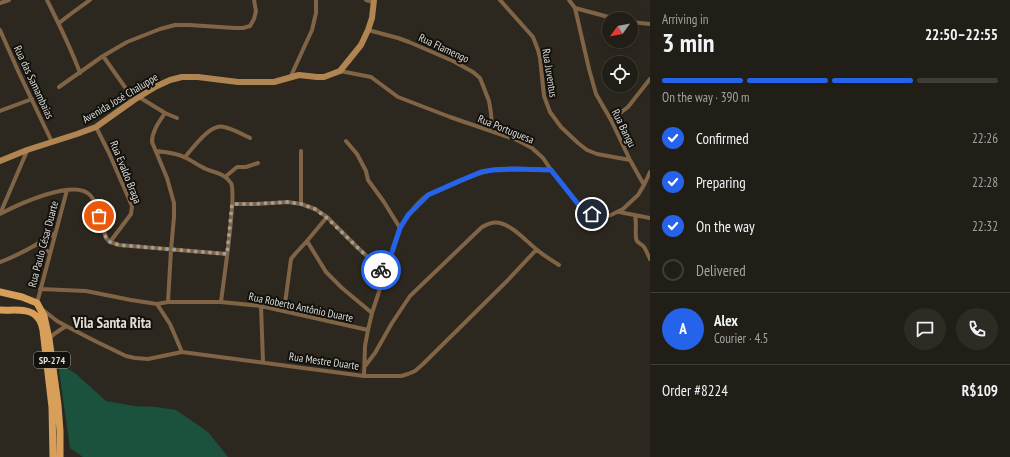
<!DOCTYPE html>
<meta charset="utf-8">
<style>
body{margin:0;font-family:"PT Sans Narrow",sans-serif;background:#2d2b24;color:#f1f3f6;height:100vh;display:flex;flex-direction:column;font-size:15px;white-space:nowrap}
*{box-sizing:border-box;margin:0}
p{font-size:13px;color:#a2a2a1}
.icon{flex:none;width:22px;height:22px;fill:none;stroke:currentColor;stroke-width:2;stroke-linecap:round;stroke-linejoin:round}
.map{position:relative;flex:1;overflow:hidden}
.details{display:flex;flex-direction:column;background:#211e17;width:360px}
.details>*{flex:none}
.needle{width:26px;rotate:237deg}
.controls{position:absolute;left:602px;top:12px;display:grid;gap:8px}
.controls a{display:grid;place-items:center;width:36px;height:36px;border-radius:50%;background:#211e17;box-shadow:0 4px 16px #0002,0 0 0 1px #3e3c36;font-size:20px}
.pin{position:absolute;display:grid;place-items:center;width:34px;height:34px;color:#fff;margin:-17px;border:2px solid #fff;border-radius:50%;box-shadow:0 1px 4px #0007}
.courier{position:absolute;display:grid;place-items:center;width:40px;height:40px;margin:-20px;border:3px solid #2563eb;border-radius:50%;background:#fff;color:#222;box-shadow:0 1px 5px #0007}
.headline em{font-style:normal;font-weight:700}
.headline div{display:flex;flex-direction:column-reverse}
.headline{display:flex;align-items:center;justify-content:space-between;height:68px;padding:0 12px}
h1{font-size:26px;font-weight:700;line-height:30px}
.bar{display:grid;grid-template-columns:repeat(4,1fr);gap:6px 4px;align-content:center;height:48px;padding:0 12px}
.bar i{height:5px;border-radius:3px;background:#3e3c36}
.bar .selected{background:#2563eb}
.bar p{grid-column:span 4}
.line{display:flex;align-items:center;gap:10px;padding:0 12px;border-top:1px solid #3e3c36}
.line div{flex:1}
.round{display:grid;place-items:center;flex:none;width:42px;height:42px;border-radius:21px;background:#2d2b24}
ol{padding:0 12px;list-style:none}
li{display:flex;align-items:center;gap:12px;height:44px}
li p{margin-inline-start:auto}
li .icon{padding:4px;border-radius:50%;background:#2563eb;color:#fff;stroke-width:4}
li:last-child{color:#a2a2a1}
li i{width:22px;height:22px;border:2px solid #3e3c36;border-radius:50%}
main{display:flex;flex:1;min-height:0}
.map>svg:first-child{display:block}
.green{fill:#1b523d}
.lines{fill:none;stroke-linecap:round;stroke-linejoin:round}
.street{stroke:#806445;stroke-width:4}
.secondary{stroke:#b18552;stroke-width:6}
.primary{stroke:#d79f5a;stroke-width:7}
.done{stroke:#a09d96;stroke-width:4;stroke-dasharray:0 7.2}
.route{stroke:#2563eb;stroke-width:5}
.labels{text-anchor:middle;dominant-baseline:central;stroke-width:4;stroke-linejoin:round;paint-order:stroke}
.shield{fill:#13110d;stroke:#a19f9a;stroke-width:1}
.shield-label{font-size:10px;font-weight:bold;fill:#dedcd6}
.street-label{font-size:11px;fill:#dedcd6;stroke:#13110d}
.district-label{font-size:15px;font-weight:bold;fill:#e1dcd1;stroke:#13110d}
</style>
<main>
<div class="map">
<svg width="650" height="457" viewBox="0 0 650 457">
<rect width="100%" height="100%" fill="#2c281f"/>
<path class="green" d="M58 363 75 373 106 401 134 406 156 407 176 410 208 432 228 457H83L70 448Z"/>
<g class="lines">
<path class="street" d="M47 0C59 24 71 48 80 73
M366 0 374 2
M500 0 533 37 538 50 540 58 544 96 550 112 561 127 578 143 587 150 597 154 630 160
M569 0 575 8 616 19
M0 3 9 0
M575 8 589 69 596 94 611 120 630 160 644 185
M631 22 650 24
M59 23 72 13 90 0
M0 30 19 73 52 142
M368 30 398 38 409 42 453 61 473 72 480 78 489 101 491 113 492 131
M103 56 134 100
M340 71 371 77 398 97 450 117 517 140 532 148 543 158 551 170 578 204 592 214 598 216H604L611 215 623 209 638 195 644 185 650 172
M290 78 312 30 316 13V0
M59 87 103 56 127 42 160 29 175 25H189L235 28H243L250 26 254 19 256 11 254 0
M139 97 165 113 177 118
M0 111 32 99
M165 113C159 122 152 131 152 142L167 178 174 203V217L171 250 168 302
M611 120 628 107 650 79
M96 127 109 153 132 206 131 214 110 242
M346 141 357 154 366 171 368 180 384 202 400 228
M156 151C166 152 177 153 186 158 191 160 196 164 202 167 212 173 224 172 231 183 237 194 223 284 221 302
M185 157C193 148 210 123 224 127 233 129 242 134 250 138
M225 177 237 167H246L258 163
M232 204H255L288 202 301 204 315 209 327 217 358 248 385 273
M301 204V151
M619 212 650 218
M0 214C17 205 74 178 90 195 99 205 102 225 106 238L110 242 119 245 227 254
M0 214 27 151
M635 215C637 225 635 229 636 238 636 243 641 243 644 247 646 250 648 255 650 259
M307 241 326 272 342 288 372 313
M38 244 50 253
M0 262C20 255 38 244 55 233
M40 289 86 291 131 300 157 304 168 302H221L261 306 368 330
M37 303 67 190
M157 304 170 324 182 352
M261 306 263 362
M43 310 57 321 68 327 95 341 126 356 135 358 148 359 182 352 364 376H401L408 374 415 371 423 364 508 280 536 250
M284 311 291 259 295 254 307 241 327 217
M49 339 54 334 66 326
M365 366 375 353 392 323 410 296 482 227C487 224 493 221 500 223 513 226 525 240 536 249 543 255 551 260 559 265
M364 376 365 346 368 330 372 313 400 228C408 216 416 203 428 195 433 192 440 190 445 188 460 181 476 173 492 170 511 167 531 170 551 170"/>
<path class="secondary" d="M0 161 27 150 77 134 96 127 134 100 155 87 170 80 182 77H198L238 82H274L299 75 317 77H324L340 71 361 45 368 30 372 18 374 0"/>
<path class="primary" d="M0 292 22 297 37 303 44 316 49 339 58 405 60 431V457
M0 310C12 311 30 307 38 318 41 321 42 326 43 330L52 407 53 457"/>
</g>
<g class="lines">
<path class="done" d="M99 216 106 238 110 242 119 245 227 254 232 204H255L288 202 301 204 315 209 327 218 381 270"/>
<path class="route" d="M381 270 385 273 400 228 408 215 428 195 457 182 481 172 493 170 516 169 551 170 578 204 592 214"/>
</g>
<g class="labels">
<rect class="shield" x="34" y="352" width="36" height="16" rx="3"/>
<g class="shield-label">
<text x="52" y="360">SP-274</text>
</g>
<g class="street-label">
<text transform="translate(444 48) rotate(25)">Rua Flamengo</text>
<text transform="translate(550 73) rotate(81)">Rua Juventus</text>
<text transform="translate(34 82) rotate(65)">Rua das Samambaias</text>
<text transform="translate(120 98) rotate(-31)">Avenida José Chaluppe</text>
<text transform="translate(624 128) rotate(64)">Rua Bangu</text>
<text transform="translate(506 129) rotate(22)">Rua Portuguesa</text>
<text transform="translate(126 172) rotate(68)">Rua Evaldo Braga</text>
<text transform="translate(43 244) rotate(-75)">Rua Paulo César Duarte</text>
<text transform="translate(301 307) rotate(12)">Rua Roberto Antônio Duarte</text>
<text transform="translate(324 361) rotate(8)">Rua Mestre Duarte</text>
</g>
<g class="district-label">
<text x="112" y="322">Vila Santa Rita</text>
</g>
</g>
</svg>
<div class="controls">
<a><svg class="needle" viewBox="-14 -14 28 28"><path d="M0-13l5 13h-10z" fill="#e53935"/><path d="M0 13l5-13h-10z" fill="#a2a2a1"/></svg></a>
<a><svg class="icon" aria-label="locate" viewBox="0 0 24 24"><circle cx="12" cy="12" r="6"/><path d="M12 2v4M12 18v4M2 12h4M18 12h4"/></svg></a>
</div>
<div class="pin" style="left:99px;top:216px;background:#ea580c"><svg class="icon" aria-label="bag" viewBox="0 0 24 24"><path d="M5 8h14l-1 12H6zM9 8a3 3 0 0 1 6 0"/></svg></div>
<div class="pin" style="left:592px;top:214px;background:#1f2937"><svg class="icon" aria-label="home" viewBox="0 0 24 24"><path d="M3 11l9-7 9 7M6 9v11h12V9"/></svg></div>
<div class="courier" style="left:381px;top:270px"><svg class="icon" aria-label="bike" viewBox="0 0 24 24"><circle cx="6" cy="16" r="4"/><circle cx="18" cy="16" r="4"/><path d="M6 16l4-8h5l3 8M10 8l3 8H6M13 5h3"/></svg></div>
</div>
<section class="details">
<div class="headline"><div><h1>3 min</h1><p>Arriving in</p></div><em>22:50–22:55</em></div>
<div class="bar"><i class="selected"></i><i class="selected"></i><i class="selected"></i><i></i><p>On the way · 390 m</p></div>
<ol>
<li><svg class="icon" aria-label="check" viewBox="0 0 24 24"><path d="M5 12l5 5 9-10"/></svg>Confirmed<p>22:26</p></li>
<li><svg class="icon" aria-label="check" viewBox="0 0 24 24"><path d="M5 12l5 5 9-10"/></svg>Preparing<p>22:28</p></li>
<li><svg class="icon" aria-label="check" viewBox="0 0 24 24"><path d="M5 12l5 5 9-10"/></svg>On the way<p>22:32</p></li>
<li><i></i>Delivered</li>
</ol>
<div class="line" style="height:72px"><b class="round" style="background:#2563eb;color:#fff">A</b><div><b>Alex</b><p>Courier · 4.5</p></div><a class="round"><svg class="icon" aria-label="chat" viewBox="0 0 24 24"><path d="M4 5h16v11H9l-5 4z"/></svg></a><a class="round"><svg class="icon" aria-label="phone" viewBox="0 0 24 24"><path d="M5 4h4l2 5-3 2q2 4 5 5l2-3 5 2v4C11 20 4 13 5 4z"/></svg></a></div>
<div class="line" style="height:52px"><div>Order #8224</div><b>R$109</b></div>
</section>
</main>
